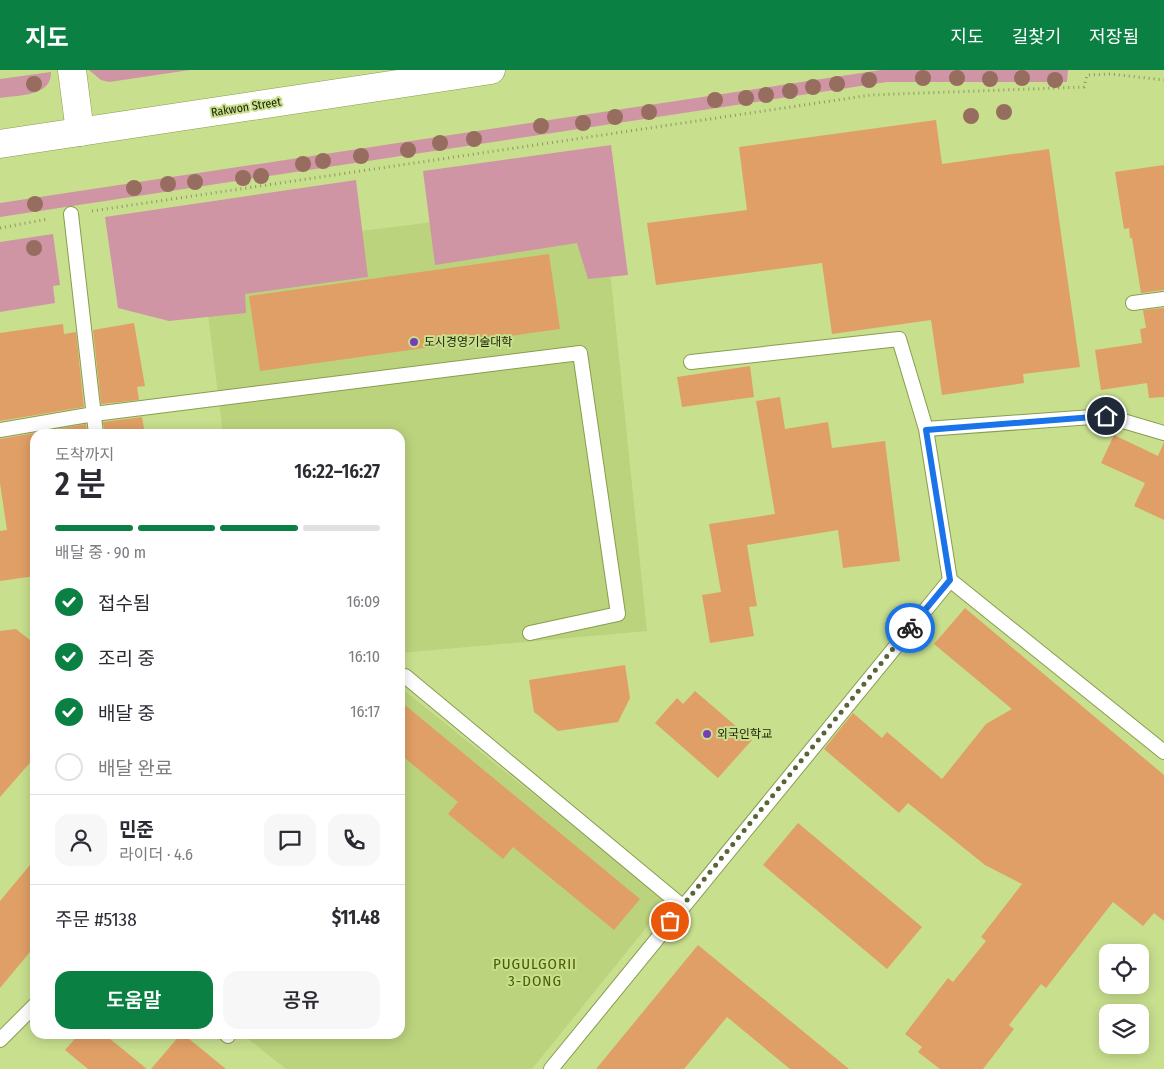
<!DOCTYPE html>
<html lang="ko">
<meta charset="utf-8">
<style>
body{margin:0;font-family:"Fira Sans Condensed","Noto Sans KR",sans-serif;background:#f7f7f7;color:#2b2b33;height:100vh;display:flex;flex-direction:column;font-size:19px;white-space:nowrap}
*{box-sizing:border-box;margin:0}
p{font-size:16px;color:#7c7c81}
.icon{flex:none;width:28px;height:28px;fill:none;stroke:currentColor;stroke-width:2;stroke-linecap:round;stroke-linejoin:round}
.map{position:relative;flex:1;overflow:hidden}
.panel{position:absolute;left:30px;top:359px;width:375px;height:610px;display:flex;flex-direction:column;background:#fff;border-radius:15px;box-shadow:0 2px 12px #0003}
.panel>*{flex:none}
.tools{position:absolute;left:1099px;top:874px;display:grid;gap:10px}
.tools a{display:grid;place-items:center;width:50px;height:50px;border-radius:10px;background:#fff;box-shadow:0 2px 12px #0003;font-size:25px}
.pin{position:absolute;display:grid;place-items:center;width:42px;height:42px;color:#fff;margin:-21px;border:2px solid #fff;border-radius:50%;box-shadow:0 1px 5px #0007}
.courier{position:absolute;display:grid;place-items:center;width:50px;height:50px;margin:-25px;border:4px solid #1a73e8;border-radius:50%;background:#fff;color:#222;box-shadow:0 1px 6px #0007}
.overview em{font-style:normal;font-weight:600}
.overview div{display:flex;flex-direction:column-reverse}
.overview{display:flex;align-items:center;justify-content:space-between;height:85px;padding:0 25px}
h1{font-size:32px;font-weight:600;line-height:38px}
.bar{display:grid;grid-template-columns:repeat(4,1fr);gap:8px 5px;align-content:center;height:60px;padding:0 25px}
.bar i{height:6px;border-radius:4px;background:#e1e1e2}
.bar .on{background:#0b8043}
.bar p{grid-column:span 4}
.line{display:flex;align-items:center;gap:12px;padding:0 25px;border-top:1px solid #e1e1e2}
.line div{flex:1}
.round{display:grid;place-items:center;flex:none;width:52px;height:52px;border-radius:15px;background:#f7f7f7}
ol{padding:0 25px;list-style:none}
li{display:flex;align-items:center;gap:15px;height:55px}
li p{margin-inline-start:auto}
li .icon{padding:5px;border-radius:50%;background:#0b8043;color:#fff;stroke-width:4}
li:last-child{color:#7c7c81}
li i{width:28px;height:28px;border:2px solid #e1e1e2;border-radius:50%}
.action{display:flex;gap:10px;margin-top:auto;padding:10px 25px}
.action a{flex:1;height:58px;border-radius:15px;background:#0b8043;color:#fff;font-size:20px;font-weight:600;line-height:58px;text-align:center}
.action a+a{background:#f7f7f7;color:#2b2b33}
header{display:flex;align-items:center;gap:30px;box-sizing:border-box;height:70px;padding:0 25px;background:#0b8043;color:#fff}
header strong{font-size:24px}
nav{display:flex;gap:28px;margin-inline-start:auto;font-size:18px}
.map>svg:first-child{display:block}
.built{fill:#bcd37d}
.green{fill:#cf95a4}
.building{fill:#e09f66}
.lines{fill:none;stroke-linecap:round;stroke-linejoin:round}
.service-casing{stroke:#889d4f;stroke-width:16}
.minor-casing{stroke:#889d4f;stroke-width:29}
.primary-casing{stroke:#889d4f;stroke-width:29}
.path{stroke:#8a9b5c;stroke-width:3;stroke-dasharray:1 4;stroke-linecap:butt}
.service{stroke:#fff;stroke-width:14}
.minor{stroke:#fff;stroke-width:28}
.primary{stroke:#fff;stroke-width:28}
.tree{fill:#976d5f}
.done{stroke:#586534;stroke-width:5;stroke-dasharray:0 9}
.route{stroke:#1a73e8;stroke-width:6}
.poi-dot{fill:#763eb5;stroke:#c8df8e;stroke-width:2}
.labels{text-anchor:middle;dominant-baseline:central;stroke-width:4;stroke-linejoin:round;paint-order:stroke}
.street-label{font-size:12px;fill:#1c2303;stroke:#c8df8e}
.poi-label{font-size:12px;fill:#1c2303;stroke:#c8df8e;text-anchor:start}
.quarter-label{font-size:15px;letter-spacing:1px;fill:#4b5d01;stroke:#c8df8e}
</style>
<header>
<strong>지도</strong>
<nav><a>지도</a><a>길찾기</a><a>저장됨</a></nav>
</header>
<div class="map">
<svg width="1164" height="999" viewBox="0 0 1164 999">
<rect width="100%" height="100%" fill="#c8df8e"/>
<path class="built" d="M603 131 647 561 400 583V364H223L200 181Z
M400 617 667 832 532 999H286L242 964H400Z"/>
<path class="green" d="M89 0H190L109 12 101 10Z
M881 0H1068L1067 12H887L0 147V133Z
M51 2C52 27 18 25 0 28V9Z
M611 75 628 205 588 209 577 173 435 195 423 101Z
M356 110 368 207 245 224 246 243 169 251 118 238 105 147Z
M53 164 60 215 53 216 55 233 0 242V172Z"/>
<path class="building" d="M936 50 942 94 1049 79 1080 297 1023 304 1024 313 942 325 931 250 832 264 822 193 656 215 647 153 747 140 739 77Z
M1164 95V220L1141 223 1132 168H1130L1129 158 1124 159 1115 102Z
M549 184 560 259 260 301 249 226Z
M1164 238V327L1149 328 1147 313 1101 320 1095 280 1142 273 1140 259 1146 258 1143 240Z
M134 253 145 316 137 317 139 330 101 334 93 260Z
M63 254 64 264 76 262 84 337 0 351V263Z
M750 296 754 327 682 337 677 307Z
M780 327 785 359 828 352 832 378 885 371 900 491 843 498 838 460 747 475 757 536 749 537 754 566 710 573 702 525 721 522 709 454 775 444 756 331Z
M142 347 145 364H105L103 352Z
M86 354 87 364H35V506L0 511V461L7 460 0 413V369Z
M1114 365 1158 386 1164 372V450L1134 436 1145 413 1101 393Z
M965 538 1164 705V851L1154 843 1143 856 1113 832 1046 918 1041 914 1009 955 1014 959 983 999H940L918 982 922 977 905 964 948 908 953 912 986 871 981 867 1022 814 985 795 908 733 899 743 824 679 853 643 882 668 887 662 942 709 986 654 1012 639 934 574Z
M16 559 35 574V687L0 727V561Z
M625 595 630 628 618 652 558 661 534 642 529 610Z
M695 621 752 670 718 708 655 653 677 628 683 634Z
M400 631 640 829 614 860 513 777 503 789 448 744 458 732 400 684Z
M798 753 922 857 887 899 763 795Z
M35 789V876L0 918V831Z
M698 875 849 999H790L727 947 684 999H596Z
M79 964H104L147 999H88L65 980Z
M181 964H183L226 999H151Z"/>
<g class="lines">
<defs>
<path id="service" d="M71 144 96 364
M1133 233 1164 229
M926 359 1106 346 1164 363
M0 360 94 344 580 283 618 544 530 563
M950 510 1164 682
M405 606 682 836
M226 964 228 966
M0 970 35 935
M551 999 950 510 926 359 899 269 691 292"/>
<path id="minor" d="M72 0 80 62"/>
<path id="primary" d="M0 74 491 0"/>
</defs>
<use href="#service" class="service-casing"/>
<use href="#minor" class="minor-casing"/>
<use href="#primary" class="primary-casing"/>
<path class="path" d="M92 141 871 25 1084 17 1087 5 1111 4 1164 10
M0 158 48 149"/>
<use href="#service" class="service"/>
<use href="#minor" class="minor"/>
<use href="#primary" class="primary"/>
</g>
<g class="tree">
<circle cx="923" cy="8" r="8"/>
<circle cx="957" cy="8" r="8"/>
<circle cx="1022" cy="8" r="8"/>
<circle cx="990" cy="9" r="8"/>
<circle cx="869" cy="10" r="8"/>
<circle cx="1055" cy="10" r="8"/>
<circle cx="34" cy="14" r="8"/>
<circle cx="837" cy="14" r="8"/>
<circle cx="813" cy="17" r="8"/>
<circle cx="790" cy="21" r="8"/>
<circle cx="766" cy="25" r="8"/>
<circle cx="746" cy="28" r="8"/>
<circle cx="715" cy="30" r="8"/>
<circle cx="649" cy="42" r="8"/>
<circle cx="1004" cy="42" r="8"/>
<circle cx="971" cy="46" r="8"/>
<circle cx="615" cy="47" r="8"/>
<circle cx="583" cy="53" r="8"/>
<circle cx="541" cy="56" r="8"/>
<circle cx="474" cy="69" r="8"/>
<circle cx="440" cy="73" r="8"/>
<circle cx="408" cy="80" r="8"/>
<circle cx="361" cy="86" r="8"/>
<circle cx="323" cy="91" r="8"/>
<circle cx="303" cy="94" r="8"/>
<circle cx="261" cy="106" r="8"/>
<circle cx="243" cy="108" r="8"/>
<circle cx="195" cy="112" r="8"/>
<circle cx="168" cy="114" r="8"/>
<circle cx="134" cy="118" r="8"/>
<circle cx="35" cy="134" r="8"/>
<circle cx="34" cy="178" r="8"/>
</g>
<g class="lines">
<path class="done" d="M670 851 910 558"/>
<path class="route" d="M910 558 950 510 926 360 1106 346"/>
</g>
<g class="poi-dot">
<circle cx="414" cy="272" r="5"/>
<circle cx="707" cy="664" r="5"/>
</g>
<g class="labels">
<g class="street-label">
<text transform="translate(246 37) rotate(-9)">Rakwon Street</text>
</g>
<g class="poi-label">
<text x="424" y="272">도시경영기술대학</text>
<text x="717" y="664">외국인학교</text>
</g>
<g class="quarter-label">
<text x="535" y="894">PUGULGORII<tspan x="535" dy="17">3-DONG</tspan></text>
</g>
</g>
</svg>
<div class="tools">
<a><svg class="icon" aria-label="locate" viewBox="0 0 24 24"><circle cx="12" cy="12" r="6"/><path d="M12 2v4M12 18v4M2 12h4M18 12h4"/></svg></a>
<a><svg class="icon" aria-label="layers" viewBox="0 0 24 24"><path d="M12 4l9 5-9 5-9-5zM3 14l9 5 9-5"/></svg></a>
</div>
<div class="pin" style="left:670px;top:851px;background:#ea580c"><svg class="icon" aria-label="bag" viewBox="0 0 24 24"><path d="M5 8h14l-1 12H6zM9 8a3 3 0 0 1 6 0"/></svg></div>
<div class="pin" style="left:1106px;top:346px;background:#1f2937"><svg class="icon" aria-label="home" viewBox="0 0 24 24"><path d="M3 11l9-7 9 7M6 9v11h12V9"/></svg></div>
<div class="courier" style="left:910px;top:558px"><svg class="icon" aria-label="bike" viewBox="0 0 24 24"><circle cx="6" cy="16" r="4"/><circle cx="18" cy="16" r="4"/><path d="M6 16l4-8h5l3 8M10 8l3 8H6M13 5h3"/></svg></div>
<section class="panel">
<div class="overview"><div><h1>2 분</h1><p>도착까지</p></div><em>16:22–16:27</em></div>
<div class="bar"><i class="on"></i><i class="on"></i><i class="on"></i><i></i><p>배달 중 · 90 m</p></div>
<ol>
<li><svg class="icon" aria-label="check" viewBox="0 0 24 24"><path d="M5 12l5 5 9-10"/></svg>접수됨<p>16:09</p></li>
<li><svg class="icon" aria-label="check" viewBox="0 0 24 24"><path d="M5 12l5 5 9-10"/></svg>조리 중<p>16:10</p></li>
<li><svg class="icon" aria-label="check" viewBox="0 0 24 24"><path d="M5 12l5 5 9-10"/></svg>배달 중<p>16:17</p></li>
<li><i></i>배달 완료</li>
</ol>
<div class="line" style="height:90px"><a class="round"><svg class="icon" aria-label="person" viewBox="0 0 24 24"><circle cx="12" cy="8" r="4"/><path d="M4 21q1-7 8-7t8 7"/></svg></a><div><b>민준</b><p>라이더 · 4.6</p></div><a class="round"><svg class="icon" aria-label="chat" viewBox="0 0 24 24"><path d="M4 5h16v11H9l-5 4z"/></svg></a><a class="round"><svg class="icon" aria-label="phone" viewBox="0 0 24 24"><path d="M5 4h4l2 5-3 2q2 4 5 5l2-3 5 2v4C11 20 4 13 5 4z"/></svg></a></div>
<div class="line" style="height:65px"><div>주문 #5138</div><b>$11.48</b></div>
<div class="action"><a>도움말</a><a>공유</a></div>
</section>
</div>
